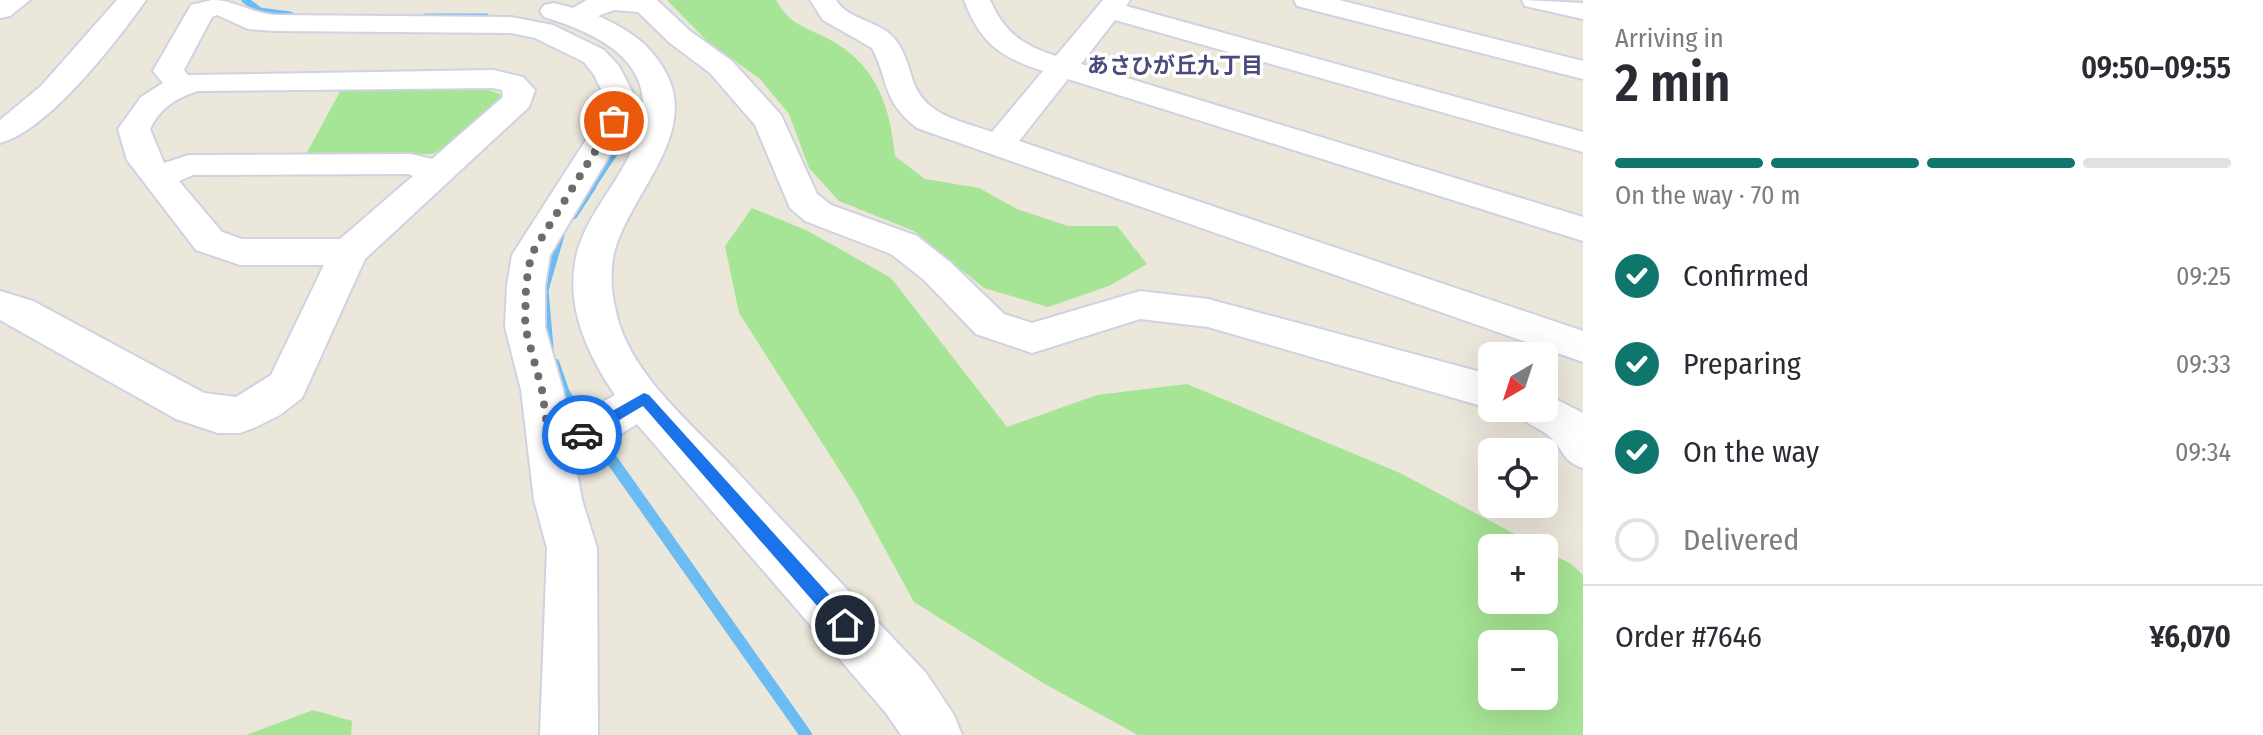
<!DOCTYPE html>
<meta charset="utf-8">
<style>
body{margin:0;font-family:"Fira Sans Condensed","Noto Sans JP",sans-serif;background:#f2f2f3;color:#2b2b33;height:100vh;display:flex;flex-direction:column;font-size:30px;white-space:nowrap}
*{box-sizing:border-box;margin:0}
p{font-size:26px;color:#7c7c81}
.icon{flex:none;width:44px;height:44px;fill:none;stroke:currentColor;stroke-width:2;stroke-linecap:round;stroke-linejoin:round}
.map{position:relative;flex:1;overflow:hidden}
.side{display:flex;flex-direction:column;background:#fff;width:680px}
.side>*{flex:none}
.needle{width:52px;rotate:219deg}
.fabs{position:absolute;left:1478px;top:342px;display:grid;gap:16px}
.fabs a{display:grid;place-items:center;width:80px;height:80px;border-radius:12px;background:#fff;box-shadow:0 8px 32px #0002;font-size:40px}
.pin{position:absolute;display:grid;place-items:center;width:68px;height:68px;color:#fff;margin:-34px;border:4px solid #fff;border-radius:50%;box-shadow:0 2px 8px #0007}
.courier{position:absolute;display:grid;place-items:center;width:80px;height:80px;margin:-40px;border:6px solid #1a73e8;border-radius:50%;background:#fff;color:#222;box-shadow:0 2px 10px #0007}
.summary em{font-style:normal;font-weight:600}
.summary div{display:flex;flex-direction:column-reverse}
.summary{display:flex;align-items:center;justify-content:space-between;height:136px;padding:0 32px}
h1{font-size:52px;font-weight:600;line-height:60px}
.bar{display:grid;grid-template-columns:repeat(4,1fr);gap:12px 8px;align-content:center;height:96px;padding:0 32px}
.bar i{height:10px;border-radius:6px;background:#e1e1e2}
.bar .on{background:#0f766e}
.bar p{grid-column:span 4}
.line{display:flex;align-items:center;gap:20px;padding:0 32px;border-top:2px solid #e1e1e2}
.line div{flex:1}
ol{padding:0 32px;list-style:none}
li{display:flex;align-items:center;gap:24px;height:88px}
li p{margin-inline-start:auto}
li .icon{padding:8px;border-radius:50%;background:#0f766e;color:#fff;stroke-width:4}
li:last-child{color:#7c7c81}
li i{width:44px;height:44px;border:4px solid #e1e1e2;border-radius:50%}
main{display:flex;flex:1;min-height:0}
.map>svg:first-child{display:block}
.green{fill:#a6e595;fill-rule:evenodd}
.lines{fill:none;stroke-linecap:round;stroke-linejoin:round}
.stream-far2{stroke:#6abcf2;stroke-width:7}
.stream-far1{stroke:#6abcf2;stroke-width:9}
.stream{stroke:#6abcf2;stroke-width:12}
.minor-casing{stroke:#d0d1e3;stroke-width:4}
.minor{fill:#fff;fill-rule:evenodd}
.route{fill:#1a73e8}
.done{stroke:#6e6c68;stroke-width:8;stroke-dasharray:0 14.4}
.labels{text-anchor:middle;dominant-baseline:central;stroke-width:7;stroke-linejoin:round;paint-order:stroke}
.far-neighbourhood-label{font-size:22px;font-weight:bold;fill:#484b7c;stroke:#fff}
</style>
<main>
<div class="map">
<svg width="1583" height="735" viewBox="0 0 1583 735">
<rect width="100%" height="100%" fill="#ece7db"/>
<path class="green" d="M667 0H776C791 27 808 27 834 42 878 68 890 108 895 156L925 179 979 188 1017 209 1068 226H1117L1147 264 1109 286 1048 307 984 288 914 231 839 201 809 168 789 114 760 79 707 41Z
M342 88H483L502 95V102L447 149 431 154 305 156Z
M752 208 808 231 891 278 1007 427 1097 395 1187 384 1400 473 1541 548H1492V600H1544V550L1571 564 1583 575V735H1138L1043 683 914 602 856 496 739 313 725 246ZM1492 644H1544V696H1492Z
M313 710 352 721 351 735H246Z"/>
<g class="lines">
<path class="stream-far2" d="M245 0 260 11 290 15
M426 17H486
M591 188 625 137 629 115"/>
<path class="stream-far1" d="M573 215 592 186
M549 348 544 290 560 235
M555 363 565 392 586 423"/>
<path class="stream" d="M595 436 806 735"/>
<defs>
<path id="minor" d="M0 0H30L10 16 0 18Z
M117 0H146C117 41 48 131 0 143V120L41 86Z
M212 0C235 0 251 13 274 15L511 17 553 25 604 50 619 66 633 93 630 121 550 255 545 285V327L563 390 569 421 615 395C589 356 567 312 575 263 580 229 604 200 621 171 673 84 628 42 544 17L540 11 544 5 554 3 573 8 587 0H657L690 31 732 61 781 115 817 194 831 205 917 236 950 262 1004 314 1032 323 1140 291 1208 299 1492 375V408H1495L1492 409 1208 327 1140 319 1032 353 976 334 924 280 891 254 805 221 790 208 755 125 710 73 670 43 638 12 614 10 598 16C623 27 645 40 660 63 705 127 635 187 616 246 609 267 611 291 616 312 630 376 696 427 739 474 801 541 864 607 926 673L954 715 962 735H901L886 713 637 424 575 462 582 500 597 548 598 735H540L547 548 534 500 521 390 505 327 507 285 512 255 598 121 603 93 594 75 584 62 535 38 511 33 274 31 248 29 217 15 212 17 184 70 188 75 493 70 523 77 535 90 529 107 365 259 302 398 280 415 256 427 240 433H218L176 419 0 320V291L33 301 204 393 236 397 271 375 324 265H240L196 250 127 160 118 129 141 97 163 83 153 71 191 5ZM493 88 502 90 503 97 432 159 411 154 189 155 164 163 150 129C160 108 176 98 198 91ZM193 175 409 174 413 176 340 239H242L222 232 179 181Z
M810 0H836C848 20 877 20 893 37 904 49 908 65 913 81 925 116 961 121 992 132L1043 71C1000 57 981 44 964 0H990C1004 32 1023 46 1056 56L1103 0H1130L1126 6 1583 132V152L1115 20 1081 64 1583 217V241L1068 79 1019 141 1583 331V362L917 128C881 99 890 83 872 48L823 20Z
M1294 0H1339L1583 61V79L1297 6Z
M1522 0 1583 3V19L1525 6Z
M1544 393 1583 413V468C1560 460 1566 451 1550 437 1536 424 1525 427 1515 408H1544Z"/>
</defs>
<use href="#minor" class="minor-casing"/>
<use href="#minor" class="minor"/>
</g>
<path class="route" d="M644 393 649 395 851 619V631H839L643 406 587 439H577V431Z"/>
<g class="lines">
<path class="done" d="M582 435 551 454 542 390 525 327 526 285 531 255 614 121"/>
</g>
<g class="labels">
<g class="far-neighbourhood-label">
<text x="1175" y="65">あさひが丘九丁目</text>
</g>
</g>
</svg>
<div class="fabs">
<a><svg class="needle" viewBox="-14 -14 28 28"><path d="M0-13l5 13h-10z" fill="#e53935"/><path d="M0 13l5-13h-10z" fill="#7c7c81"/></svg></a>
<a><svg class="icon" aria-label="locate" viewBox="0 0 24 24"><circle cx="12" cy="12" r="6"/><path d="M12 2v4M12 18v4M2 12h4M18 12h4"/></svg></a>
<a>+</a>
<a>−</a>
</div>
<div class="pin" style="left:614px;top:121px;background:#ea580c"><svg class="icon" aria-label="bag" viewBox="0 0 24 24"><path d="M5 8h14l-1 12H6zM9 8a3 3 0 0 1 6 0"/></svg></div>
<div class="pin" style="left:845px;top:625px;background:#1f2937"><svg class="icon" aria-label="home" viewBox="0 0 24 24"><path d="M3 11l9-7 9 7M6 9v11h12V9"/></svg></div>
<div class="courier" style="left:582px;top:435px"><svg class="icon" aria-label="car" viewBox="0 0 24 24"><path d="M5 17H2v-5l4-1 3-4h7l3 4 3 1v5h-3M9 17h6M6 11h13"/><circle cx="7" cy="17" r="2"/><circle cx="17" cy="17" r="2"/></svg></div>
</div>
<section class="side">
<div class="summary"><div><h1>2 min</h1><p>Arriving in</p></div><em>09:50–09:55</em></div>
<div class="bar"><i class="on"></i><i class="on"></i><i class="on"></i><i></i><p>On the way · 70 m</p></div>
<ol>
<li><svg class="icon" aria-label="check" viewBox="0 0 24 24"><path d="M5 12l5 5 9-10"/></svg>Confirmed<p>09:25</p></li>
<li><svg class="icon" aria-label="check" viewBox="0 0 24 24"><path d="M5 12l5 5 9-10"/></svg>Preparing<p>09:33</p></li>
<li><svg class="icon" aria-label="check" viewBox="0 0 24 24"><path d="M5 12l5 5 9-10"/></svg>On the way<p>09:34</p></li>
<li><i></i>Delivered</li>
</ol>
<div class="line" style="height:104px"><div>Order #7646</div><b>¥6,070</b></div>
</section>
</main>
